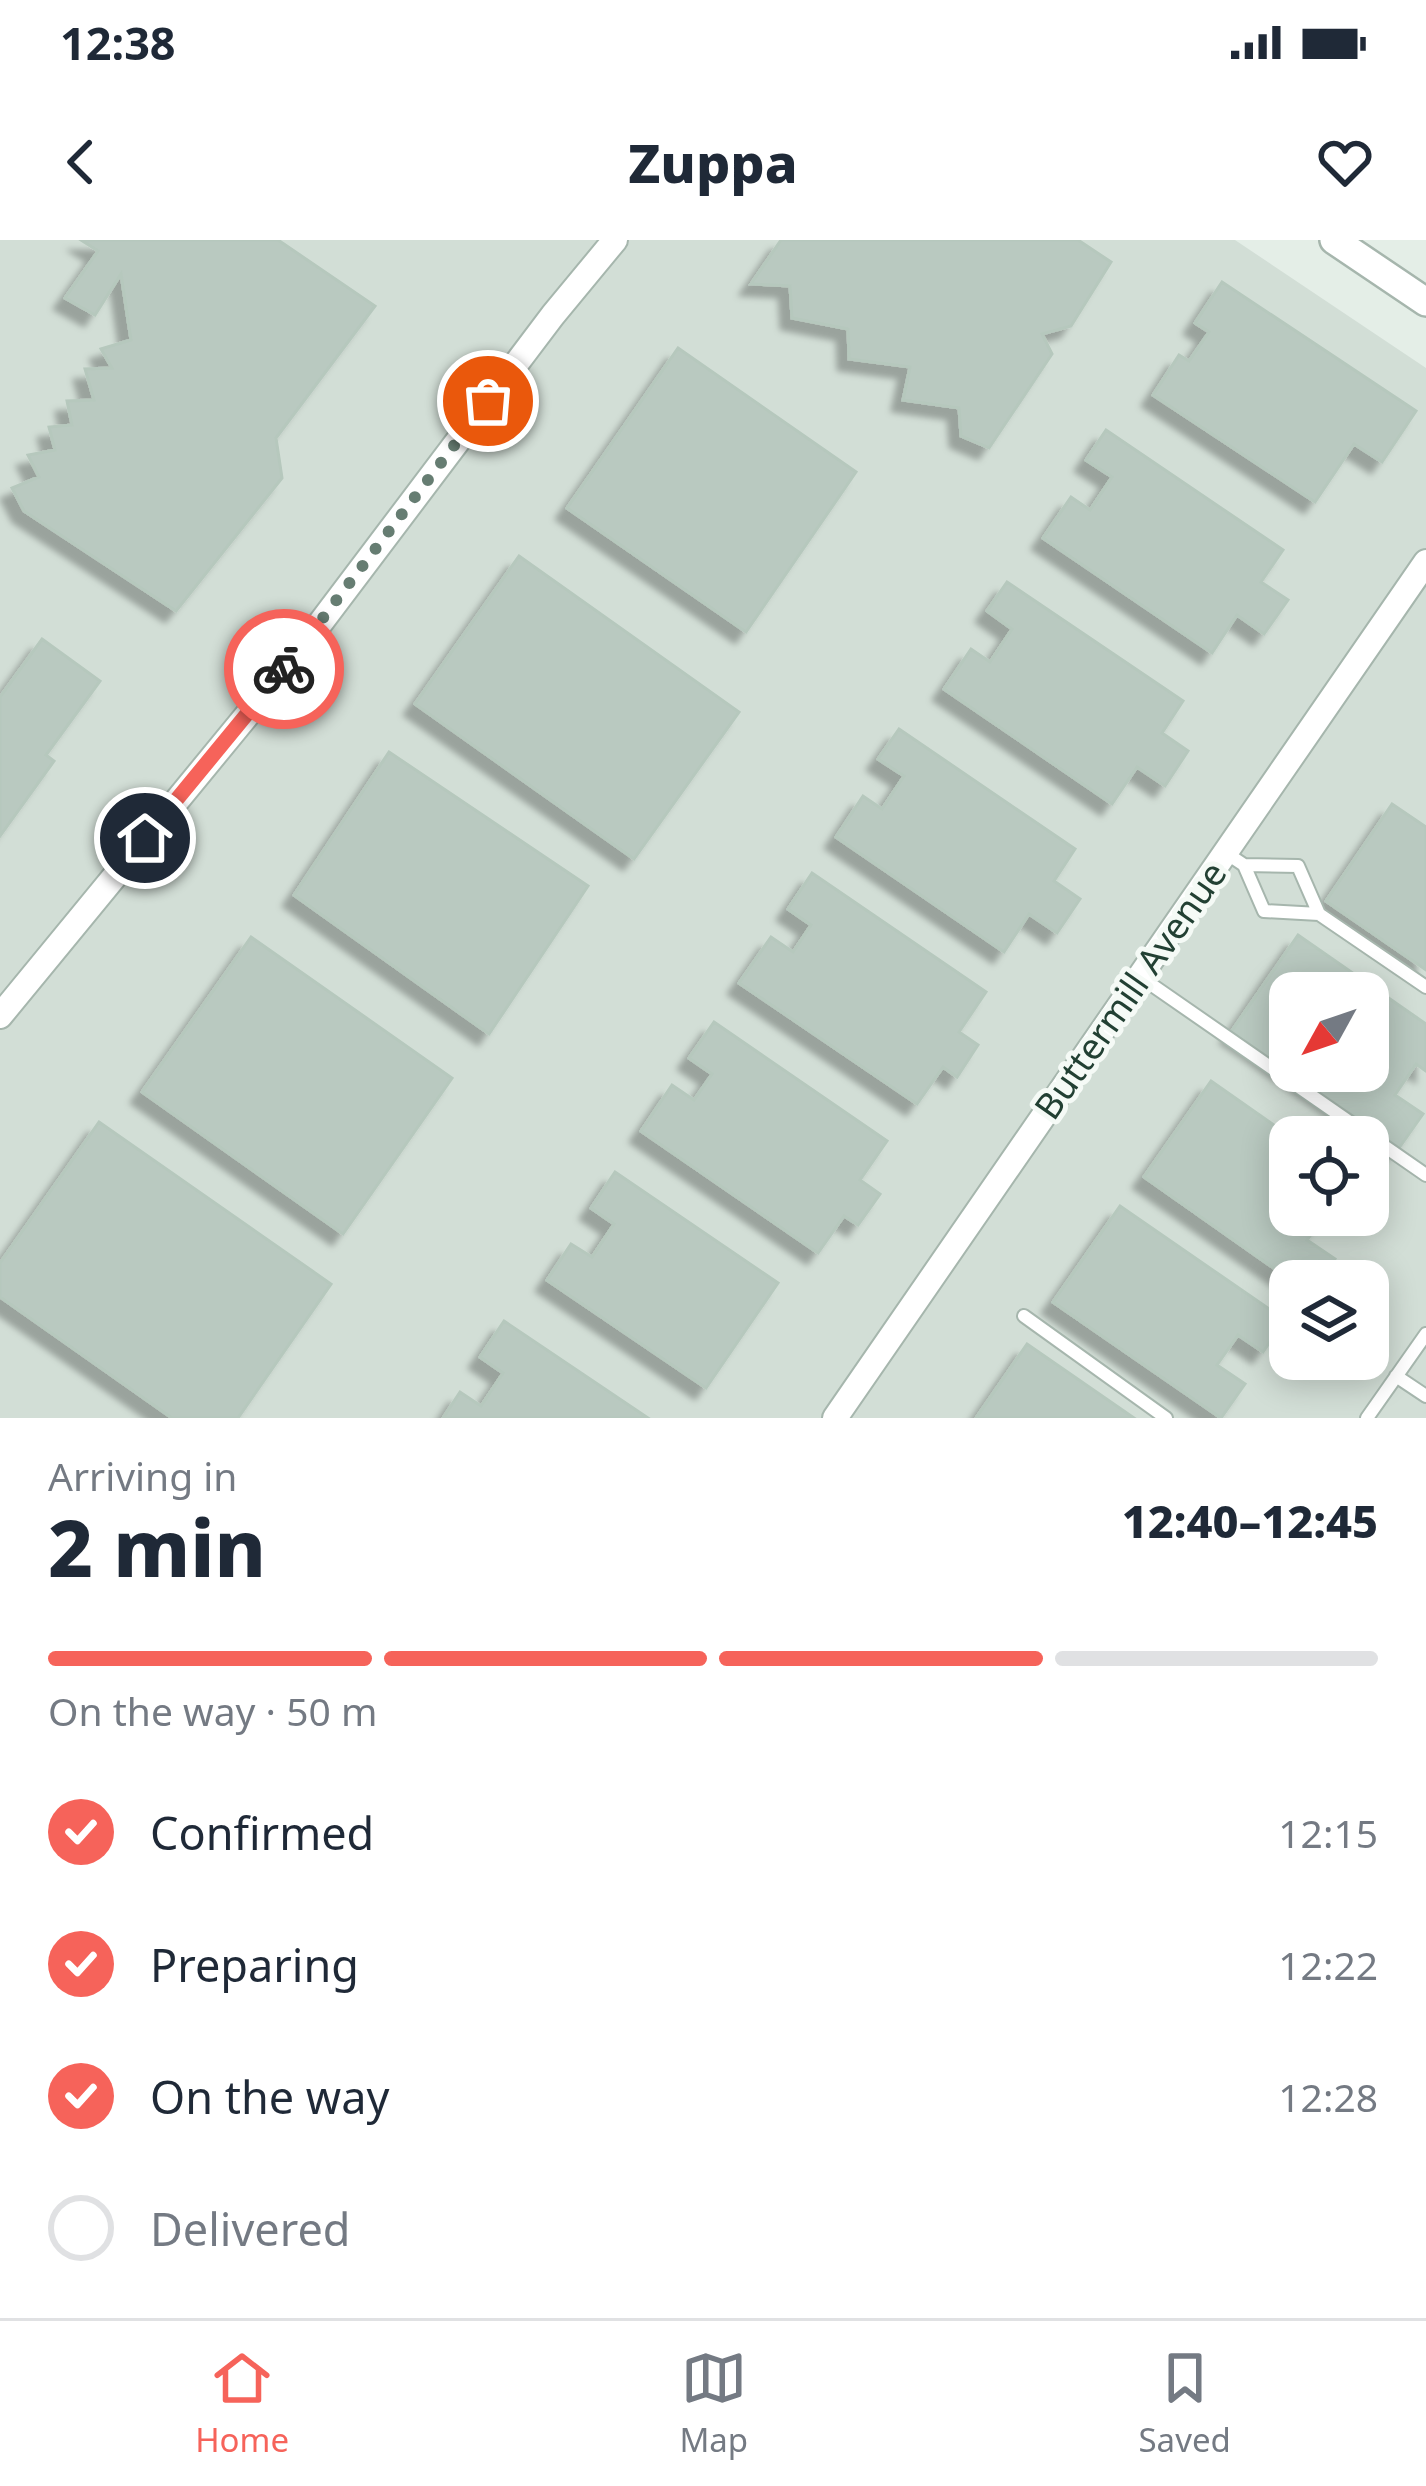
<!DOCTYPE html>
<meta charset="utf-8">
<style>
body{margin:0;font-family:"Noto Sans",sans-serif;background:#f2f2f3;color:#1f2937;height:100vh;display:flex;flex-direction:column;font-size:45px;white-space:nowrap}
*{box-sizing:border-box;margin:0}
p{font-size:39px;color:#747a83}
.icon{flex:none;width:66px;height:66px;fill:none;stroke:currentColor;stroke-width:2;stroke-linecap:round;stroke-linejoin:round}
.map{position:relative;height:1178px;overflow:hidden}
.drawer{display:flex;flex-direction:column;background:#fff;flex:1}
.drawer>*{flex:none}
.needle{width:78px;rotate:230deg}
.controls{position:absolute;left:1269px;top:732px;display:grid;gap:24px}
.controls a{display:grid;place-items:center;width:120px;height:120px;border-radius:24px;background:#fff;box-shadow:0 6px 30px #0003;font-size:60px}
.pin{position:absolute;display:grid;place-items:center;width:102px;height:102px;color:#fff;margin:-51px;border:6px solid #fff;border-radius:50%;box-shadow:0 3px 12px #0007}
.courier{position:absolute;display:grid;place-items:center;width:120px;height:120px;margin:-60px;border:9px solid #f6635a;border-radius:50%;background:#fff;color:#222;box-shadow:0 3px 15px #0007}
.head em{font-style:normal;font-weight:800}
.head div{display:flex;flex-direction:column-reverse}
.head{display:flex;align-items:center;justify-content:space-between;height:204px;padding:0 48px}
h1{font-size:78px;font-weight:800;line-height:90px}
.bar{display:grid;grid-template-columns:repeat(4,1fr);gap:18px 12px;align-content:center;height:144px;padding:0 48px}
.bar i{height:15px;border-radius:9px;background:#e0e1e3}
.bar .selected{background:#f6635a}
.bar p{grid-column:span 4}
ol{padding:0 48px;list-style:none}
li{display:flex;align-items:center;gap:36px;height:132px}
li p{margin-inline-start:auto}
li .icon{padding:12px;border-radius:50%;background:#f6635a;color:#fff;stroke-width:4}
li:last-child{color:#747a83}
li i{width:66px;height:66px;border:6px solid #e0e1e3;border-radius:50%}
.status{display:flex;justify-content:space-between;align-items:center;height:84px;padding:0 60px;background:#fff;direction:ltr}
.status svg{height:33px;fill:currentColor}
header{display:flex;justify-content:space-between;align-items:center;height:156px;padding:0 48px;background:#fff;font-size:54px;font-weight:800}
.dock{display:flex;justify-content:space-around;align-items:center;height:168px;border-top:3px solid #e0e1e3;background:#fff;font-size:33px;color:#747a83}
.dock a{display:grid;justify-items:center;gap:6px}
.dock .selected{color:#f6635a}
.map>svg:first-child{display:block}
.built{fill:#d2ded6;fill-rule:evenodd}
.building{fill:#b9c9c0;stroke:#b6c8bd;stroke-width:3;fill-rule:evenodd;filter:url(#shadow)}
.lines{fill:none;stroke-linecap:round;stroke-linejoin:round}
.service-casing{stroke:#a6b6ad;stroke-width:16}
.minor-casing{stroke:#a6b6ad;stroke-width:28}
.tertiary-casing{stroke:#a6b6ad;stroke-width:32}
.service{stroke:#fff;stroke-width:12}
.minor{stroke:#fff;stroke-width:24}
.tertiary{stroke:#fff;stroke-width:27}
.done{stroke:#667d72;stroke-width:12;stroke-dasharray:0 21.6}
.route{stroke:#f6635a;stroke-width:15}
.labels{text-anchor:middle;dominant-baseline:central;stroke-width:10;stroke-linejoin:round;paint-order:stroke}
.street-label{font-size:36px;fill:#224033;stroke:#f5faf6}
</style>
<div class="status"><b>12:38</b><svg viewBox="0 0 49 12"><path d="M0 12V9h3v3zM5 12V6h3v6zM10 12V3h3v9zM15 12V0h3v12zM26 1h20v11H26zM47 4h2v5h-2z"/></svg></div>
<header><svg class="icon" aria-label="back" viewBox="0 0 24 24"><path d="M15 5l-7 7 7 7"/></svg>Zuppa<svg class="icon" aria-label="heart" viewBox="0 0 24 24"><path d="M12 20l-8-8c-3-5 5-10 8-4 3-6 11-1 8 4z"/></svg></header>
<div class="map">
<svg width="1426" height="1178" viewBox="0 0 1426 1178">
<defs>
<filter id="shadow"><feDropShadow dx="-11" dy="11" stdDeviation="3" flood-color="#0004"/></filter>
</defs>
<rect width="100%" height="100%" fill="#e4eee7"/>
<path class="built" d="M0 0H1235L1426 128V1178H0ZM1290 753H1368V831H1290ZM1290 897H1368V975H1290ZM1290 1041H1368V1119H1290Z"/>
<path class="building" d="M81 0H278L375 66 276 198 282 238 176 371 24 271 12 248 39 237 28 215 55 210 49 187 72 185 67 161 94 160 85 129 112 128 101 109 131 100 121 34 95 75 65 58 98 11Z
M781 0H1078L1111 22 1071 86 1042 94 1052 114 989 208 961 196 959 168 903 160 910 127 849 119 848 89 792 78 790 46 751 44Z
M1222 42 1416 171 1382 222 1354 204 1315 262 1153 155 1179 115 1189 121 1209 92 1195 83Z
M678 108 856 232 746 392 567 268Z
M1106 190 1283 310 1261 342 1288 360 1264 394 1237 375 1212 413 1043 298 1071 257 1090 270 1112 237 1086 220Z
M519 316 739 472 634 619 415 464Z
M1007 342 1183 461 1162 493 1188 511 1165 546 1137 527 1112 564 944 449 971 409 990 422 1012 389 987 371Z
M42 399 100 441 46 515 54 521 0 596V457Z
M899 489 1075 609 1054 641 1080 659 1057 693 1029 674 1004 712 836 597 863 556 882 569 904 536 878 519Z
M389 512 588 646 489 794 294 655Z
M1392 564 1426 587V730L1326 661Z
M812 633 986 752 959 792 978 805 957 837 943 827 917 864 739 743 771 697 793 712 811 685 788 669Z
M1298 695 1426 784V831L1416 824 1395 855 1423 874 1399 908 1231 792ZM1290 753H1368V831H1290Z
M251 697 452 838 343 994 142 852Z
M714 782 887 901 860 940 880 954 858 985 844 976 818 1013 641 891 672 845 694 860 712 834 689 818Z
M1211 841 1291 897 1290 975H1325L1307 1000 1335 1019 1320 1041H1292L1144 937Z
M99 882 331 1044 238 1178H172L0 1057V1023Z
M615 932 778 1043 706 1148 547 1040 571 1004 592 1017 614 984 591 968Z
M1120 966 1285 1080 1263 1112 1238 1095 1217 1125 1245 1144 1221 1178 1053 1062Z
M504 1081 648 1178H443L460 1152 481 1166 503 1133 480 1117Z
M1027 1104 1134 1178H976Z"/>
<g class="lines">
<defs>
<path id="service" d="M1226 613 1244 625 1264 671 1319 674 1298 626 1244 625
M1319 674 1426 747
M1139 736 1426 935
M1024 1076 1166 1178
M1396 1136 1426 1156
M1367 1178 1426 1094"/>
<path id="minor" d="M0 776 294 418 553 75 615 0
M835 1178 1426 322"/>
<path id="tertiary" d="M1334 0 1426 62"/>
</defs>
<use href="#service" class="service-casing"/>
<use href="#minor" class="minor-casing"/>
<use href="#tertiary" class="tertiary-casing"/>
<use href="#service" class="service"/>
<use href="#minor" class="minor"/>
<use href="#tertiary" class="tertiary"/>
</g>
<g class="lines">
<path class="done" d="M284 429 488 161"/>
<path class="route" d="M145 598 284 429"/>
</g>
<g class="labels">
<g class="street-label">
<text transform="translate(1130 750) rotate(-55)">Buttermill Avenue</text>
</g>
</g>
</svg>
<div class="controls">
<a><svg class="needle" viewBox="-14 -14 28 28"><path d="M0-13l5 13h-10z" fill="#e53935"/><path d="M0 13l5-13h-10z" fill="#747a83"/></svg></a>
<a><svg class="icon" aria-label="locate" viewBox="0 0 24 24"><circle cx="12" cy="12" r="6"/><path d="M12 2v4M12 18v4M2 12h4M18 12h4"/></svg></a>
<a><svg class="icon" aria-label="layers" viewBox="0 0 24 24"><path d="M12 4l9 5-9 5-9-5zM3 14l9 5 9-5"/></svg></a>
</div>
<div class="pin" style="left:488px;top:161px;background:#ea580c"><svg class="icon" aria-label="bag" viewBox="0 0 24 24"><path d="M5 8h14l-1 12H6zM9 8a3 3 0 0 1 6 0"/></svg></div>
<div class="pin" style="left:145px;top:598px;background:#1f2937"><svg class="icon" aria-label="home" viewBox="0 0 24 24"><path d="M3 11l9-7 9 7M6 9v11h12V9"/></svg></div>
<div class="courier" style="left:284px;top:429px"><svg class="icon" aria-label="bike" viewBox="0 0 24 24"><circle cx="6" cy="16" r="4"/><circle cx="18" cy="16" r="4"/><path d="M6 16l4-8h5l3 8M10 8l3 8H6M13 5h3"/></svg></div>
</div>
<section class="drawer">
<div class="head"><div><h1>2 min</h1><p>Arriving in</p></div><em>12:40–12:45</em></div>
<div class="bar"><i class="selected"></i><i class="selected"></i><i class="selected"></i><i></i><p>On the way · 50 m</p></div>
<ol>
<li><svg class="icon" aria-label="check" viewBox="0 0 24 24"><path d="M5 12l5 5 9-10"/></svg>Confirmed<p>12:15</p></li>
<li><svg class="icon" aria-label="check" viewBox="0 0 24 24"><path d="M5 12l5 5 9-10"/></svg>Preparing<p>12:22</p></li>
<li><svg class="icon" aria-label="check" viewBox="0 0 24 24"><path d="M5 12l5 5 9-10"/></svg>On the way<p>12:28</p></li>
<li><i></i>Delivered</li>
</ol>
</section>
<nav class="dock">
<a class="selected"><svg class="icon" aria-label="home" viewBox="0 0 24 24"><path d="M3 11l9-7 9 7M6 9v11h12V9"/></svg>Home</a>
<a><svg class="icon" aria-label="map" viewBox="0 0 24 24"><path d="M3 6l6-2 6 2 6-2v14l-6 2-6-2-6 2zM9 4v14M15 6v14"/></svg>Map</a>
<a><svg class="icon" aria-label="saved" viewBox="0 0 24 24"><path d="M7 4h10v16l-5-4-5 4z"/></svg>Saved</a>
</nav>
